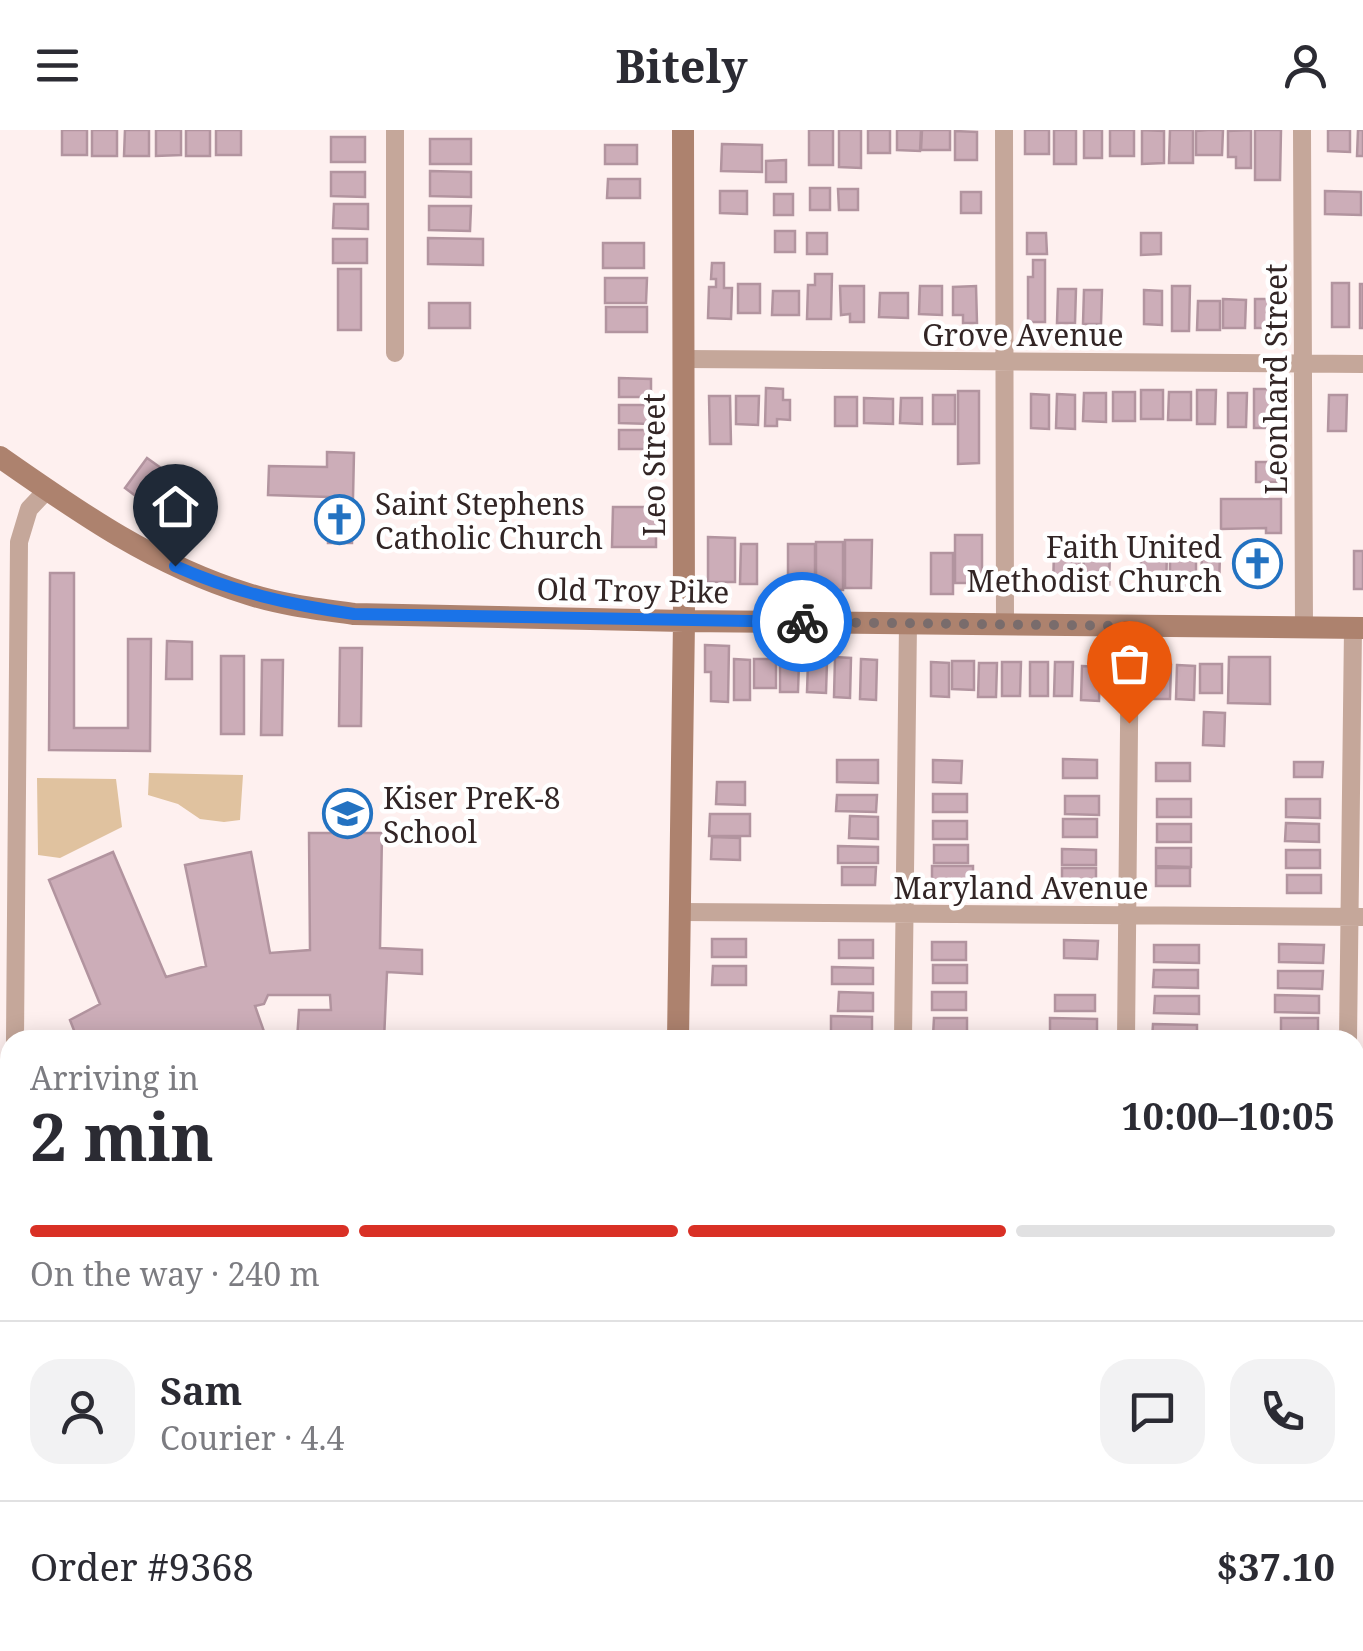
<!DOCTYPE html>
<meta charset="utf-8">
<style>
body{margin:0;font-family:"Noto Serif",serif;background:#f2f2f3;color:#2b2b33;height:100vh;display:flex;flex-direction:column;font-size:38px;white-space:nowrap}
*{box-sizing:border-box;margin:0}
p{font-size:32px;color:#7c7c81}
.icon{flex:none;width:55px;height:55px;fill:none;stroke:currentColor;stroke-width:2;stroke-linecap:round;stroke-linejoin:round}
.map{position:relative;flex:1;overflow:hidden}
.side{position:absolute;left:0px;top:900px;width:1365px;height:622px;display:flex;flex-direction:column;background:#fff;border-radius:30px 30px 0 0;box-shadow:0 5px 25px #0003}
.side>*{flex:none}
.pin{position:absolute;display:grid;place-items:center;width:85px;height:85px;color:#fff;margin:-102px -42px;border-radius:50% 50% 50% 0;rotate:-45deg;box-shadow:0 0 10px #0007}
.pin .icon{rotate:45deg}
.courier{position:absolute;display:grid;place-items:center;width:100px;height:100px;margin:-50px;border:8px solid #1a73e8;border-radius:50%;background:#fff;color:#222;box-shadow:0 2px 12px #0007}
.head em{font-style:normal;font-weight:700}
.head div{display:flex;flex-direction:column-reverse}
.head{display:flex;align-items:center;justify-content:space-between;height:170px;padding:0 30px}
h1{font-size:65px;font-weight:700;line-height:75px}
.bar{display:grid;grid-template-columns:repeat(4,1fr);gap:15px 10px;align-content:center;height:120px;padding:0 30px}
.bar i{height:12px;border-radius:8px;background:#e1e1e2}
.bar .current{background:#d93025}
.bar p{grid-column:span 4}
.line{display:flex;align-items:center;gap:25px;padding:0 30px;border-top:2px solid #e1e1e2}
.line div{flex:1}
.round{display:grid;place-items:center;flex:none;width:105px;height:105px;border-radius:30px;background:#f2f2f3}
header{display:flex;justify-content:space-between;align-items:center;height:130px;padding:0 30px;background:#fff;font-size:45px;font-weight:700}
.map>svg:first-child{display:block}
.green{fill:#e0c29f}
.building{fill:#ccadb8;stroke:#b2949f;stroke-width:2.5}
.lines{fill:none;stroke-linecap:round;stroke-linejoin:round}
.street{stroke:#c5a79a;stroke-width:18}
.secondary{stroke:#ad826e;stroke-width:22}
.rail-casing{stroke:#908282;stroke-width:9}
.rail{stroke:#fff;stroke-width:5;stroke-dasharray:15;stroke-linecap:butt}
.done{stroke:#796c6c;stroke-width:10;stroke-dasharray:0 18}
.route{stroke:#1a73e8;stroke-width:12}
.labels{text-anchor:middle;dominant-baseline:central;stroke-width:9;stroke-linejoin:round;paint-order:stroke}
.street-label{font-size:30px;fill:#322525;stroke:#fff}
.poi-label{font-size:30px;fill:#322525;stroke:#fff;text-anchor:start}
</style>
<header><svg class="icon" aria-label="menu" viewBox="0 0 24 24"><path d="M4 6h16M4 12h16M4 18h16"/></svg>Bitely<svg class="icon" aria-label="person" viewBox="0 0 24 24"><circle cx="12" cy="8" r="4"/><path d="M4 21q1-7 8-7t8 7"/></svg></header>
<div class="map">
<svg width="1363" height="1521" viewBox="0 0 1363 1521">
<rect width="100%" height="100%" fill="#fef0ef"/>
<path class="green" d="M149 643 243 645 240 690 224 692 200 689 178 674 148 665Z
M37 648 116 649 122 697 60 728 38 725Z"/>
<path class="building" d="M62 0H87V25H62Z
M92 0H117V26H92Z
M125 0H149V26H124Z
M156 0H181V25L156 26Z
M186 0H210V26H186Z
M216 0H241V25H216Z
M809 0H833V35H809Z
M839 0H861V38L839 37Z
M868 0H890V23H868Z
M897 0H921L920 21 897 20Z
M922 0H950V20H921Z
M1025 0H1049V24H1025Z
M1054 0H1076V34H1054Z
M1084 0H1102V28H1084Z
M1110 0H1134V26H1110Z
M1142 0 1164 1V33L1142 34Z
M1170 0H1193V33H1169Z
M1208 0H1223L1222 25H1196V1Z
M1251 0V38H1236V27H1228V1Z
M1255 0H1281L1280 50H1255Z
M1328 0H1350V22L1328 21Z
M1358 0H1363V26H1357Z
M955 1 977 2V30H955Z
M331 7H365V32H331Z
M430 9H471V34H430Z
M722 14 762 15V42L721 41Z
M605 15H637V34H605Z
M786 30V52H766V31Z
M430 41 471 42V67L430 66Z
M331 42H365V67L331 66Z
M608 49H640V68H607Z
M810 58H830V80H810Z
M838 59H858V80H839Z
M720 61H747V84L720 83Z
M1325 61 1361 62V85L1325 84Z
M961 62H981V83H961Z
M774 64H793V85H774Z
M334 74H368V99L333 98Z
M429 76H471L470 101 429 100Z
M775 101H795V122H775Z
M807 103H827V124H807Z
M1027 103H1046L1047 124H1027Z
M1141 103H1161V124L1141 125Z
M428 108 483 109V135L428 134Z
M333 109H367V133H333Z
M603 113H644V138H603Z
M1033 130H1045V192H1028V147H1033Z
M712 133H724V158H732L731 189 708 188 709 157H716V149H711Z
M338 139H361V200H338Z
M815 144H832L831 189H807L808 155H815Z
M605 148H647L646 173H605Z
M1332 153H1349V197H1332Z
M738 154H760V183H738Z
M1360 154H1363V198H1360Z
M840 156H864V192H850V184L841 185Z
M920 156H942V185L919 184Z
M976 156 977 193H963V185H953V157Z
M1172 156H1190L1189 201H1172Z
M1058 159H1076L1075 193H1057Z
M1084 160H1102L1101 194H1083Z
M1144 160 1162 161V195L1144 194Z
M773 161H799V185H772Z
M880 163H908V188L879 187Z
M1223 169 1246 170 1245 198H1223Z
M1255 169H1277V198H1255Z
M1198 171H1220V200H1197Z
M429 173H470V198H429Z
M606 177H647V202H606Z
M619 248 651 249V267H619Z
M766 258 783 259V270H790V290L777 289V296H765Z
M1254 259H1280L1281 298H1254Z
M1141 260H1163V289H1141Z
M1197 260H1216L1215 294H1197Z
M958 261H979V333L958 334Z
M1113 262H1135V291H1113Z
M1169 262H1191V290H1168Z
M1084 263H1106V292L1083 291Z
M1228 263H1247L1246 297H1228Z
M1031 264 1049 265V299L1031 298Z
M1057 264 1075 265V299L1056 298Z
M933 265H955V294H933Z
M1329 265H1347L1346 301H1328Z
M709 266H730L731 314H710Z
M736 266H759L758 295 736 294Z
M835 267H857V296H835Z
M864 268 893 269V294L864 293Z
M901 268H922V294L900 293Z
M619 275H651V294L619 293Z
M619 300H651V319H619Z
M327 322 354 323 352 413H328L329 367 268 365 269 336 327 337Z
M147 328 168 343 145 373 125 358Z
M1256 332H1283V352H1256Z
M176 348 196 364 174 394 153 378Z
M1221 369H1281V403H1266V398L1221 399Z
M613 377H656V417H612Z
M955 405H982V453H955Z
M708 407 735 408V452H708Z
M845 410H872L871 458H845Z
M816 412H843V460L816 459Z
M741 414H757V454H740Z
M788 414H815V462L788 461Z
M1170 416H1196V458H1170Z
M1084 417H1110L1109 459H1083Z
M1054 420H1080L1079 462 1053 461Z
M1141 420H1167L1166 462 1141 461Z
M1354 421H1363V459H1354Z
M931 423H953V464H931Z
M1202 423 1220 424 1219 458 1201 457Z
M50 443H74V598H128V509H151L150 621 49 620Z
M167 511 192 512V549H166Z
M705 515 729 516 728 572 711 571V542H705Z
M340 518H362L361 596H339Z
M221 526H244V604H221Z
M835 527 851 528 850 568 834 567Z
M1229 527H1270V574L1228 573Z
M734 529 750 530V570H734Z
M754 529H776V558H754Z
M861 529 877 530 876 570 860 569Z
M262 530H283L282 605H261Z
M780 531 799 532 798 562H780Z
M952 531H974V560L952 559Z
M808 532H827L826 563 807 562Z
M931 532 949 533V567L931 566Z
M1002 532H1021L1020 566H1002Z
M1030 532H1048V566H1030Z
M1055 532H1073L1072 566H1054Z
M979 533H997L996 567H978Z
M1200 534H1222V563H1200Z
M1153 535H1171L1170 569H1152Z
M1177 535 1195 536 1194 570 1176 569Z
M1082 536 1100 537 1099 571 1081 570Z
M1204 582 1225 583 1224 616 1203 615Z
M1063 629 1097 630V648H1063Z
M837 630H878V653L837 652Z
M933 630 962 631 961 653 933 652Z
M1294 632H1323L1322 647H1294Z
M1156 633H1190V651H1156Z
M717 652H745V675L716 674Z
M933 664H967V682H933Z
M837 665H877L876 682 836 681Z
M1065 666H1099V685L1065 684Z
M1157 669H1191V687H1157Z
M1286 669H1320V688L1286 687Z
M710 684H750V706H709Z
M850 686 878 687V709L849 708Z
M1063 689H1097V707H1063Z
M933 691H967V709H933Z
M1286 693 1319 694V712L1285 711Z
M1157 694H1191V712H1157Z
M309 703H382L380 818 422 820V844L387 842 384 910H297L299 880H331L330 865H268L264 874 255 876 267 910H75L77 908 70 890 100 874 49 750 113 722 166 847 206 836 185 735 251 722 270 823 310 820Z
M712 707 740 708V730L711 729Z
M934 715H968V733H934Z
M838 716 878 717V733H838Z
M1156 718H1191V737L1156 736Z
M1062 719 1096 720V735H1062Z
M1286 720H1320V738H1286Z
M932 736H973V758H932Z
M842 737H876L875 755H842Z
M1062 738H1096V757L1062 756Z
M1156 738H1190V756H1156Z
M1287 745H1321V763H1287Z
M712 809H746V827H712Z
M839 810H873V828H839Z
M1064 810 1098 811 1097 829 1064 828Z
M932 812H966V830H932Z
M1279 814 1324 815 1323 833 1279 832Z
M1154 815H1199V833L1154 832Z
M933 835H967V853H933Z
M713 836H746V855H712Z
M832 837 873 838V854H832Z
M1154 840H1198V858L1153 857Z
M1278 841H1323L1322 859 1278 858Z
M839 862 873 863V881H838Z
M932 862H966V880H932Z
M1055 865H1095V881H1055Z
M1275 865 1319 866V883L1275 882Z
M1155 866H1199V884L1154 883Z
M831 886 872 887V909L831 908Z
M934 888H967V906H933Z
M1050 888 1097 889V909L1050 908Z
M1281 888H1318V910H1281Z
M1153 894 1197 895V910H1152Z
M189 1512H624L623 1521H189Z"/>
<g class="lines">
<path class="street" d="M1004 0 1005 494
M1302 0 1304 497
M395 223V0
M683 229 1363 234
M679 782 1363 787
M15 910 19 412 29 379 47 360
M903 910 908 493
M1126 910 1130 495
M1348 910 1353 498
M0 1013 10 1018
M1355 1040H1363
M0 1156 10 1157
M1342 1521V1512"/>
<path class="secondary" d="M0 327C80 383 154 435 248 464 282 475 318 479 354 484L684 491 1363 498
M678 910 684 491 683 0
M669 1521 670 1512"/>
<defs>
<path id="rail" d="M0 1322 10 1323
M1355 1349H1363
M0 1355H10"/>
</defs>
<use href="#rail" class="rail-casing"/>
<use href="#rail" class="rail"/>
</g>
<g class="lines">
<path class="done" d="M802 492 1130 496 1129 593"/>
<path class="route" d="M175 436C233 462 291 475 354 484L802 492"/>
</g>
<defs>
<symbol id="church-ring" viewBox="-11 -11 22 22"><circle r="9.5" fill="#fff" stroke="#2372c1" stroke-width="1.5"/><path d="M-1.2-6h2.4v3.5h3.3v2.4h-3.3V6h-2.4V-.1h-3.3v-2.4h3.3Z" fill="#2372c1"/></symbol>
<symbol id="school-ring" viewBox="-11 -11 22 22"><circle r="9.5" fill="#fff" stroke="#2372c1" stroke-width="1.5"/><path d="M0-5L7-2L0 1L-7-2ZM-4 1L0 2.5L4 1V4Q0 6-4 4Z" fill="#2372c1"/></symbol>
</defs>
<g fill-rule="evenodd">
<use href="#church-ring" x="312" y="362" width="55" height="55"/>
<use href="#church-ring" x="1230" y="406" width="55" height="55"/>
<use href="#school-ring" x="320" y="656" width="55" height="55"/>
</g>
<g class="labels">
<g class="street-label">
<text x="1023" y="204">Grove Avenue</text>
<text transform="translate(1275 249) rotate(-90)">Leonhard Street</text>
<text transform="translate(653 335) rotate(-90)">Leo Street</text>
<text transform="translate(633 460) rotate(1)">Old Troy Pike</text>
<text x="1021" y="757">Maryland Avenue</text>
</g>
<g class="poi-label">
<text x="375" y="373">Saint Stephens<tspan x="375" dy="34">Catholic Church</tspan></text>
<text x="1222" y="416" text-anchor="end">Faith United<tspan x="1222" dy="34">Methodist Church</tspan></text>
<text x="383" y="667">Kiser PreK-8<tspan x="383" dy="34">School</tspan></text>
</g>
</g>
</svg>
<div class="pin" style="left:1129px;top:593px;background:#ea580c"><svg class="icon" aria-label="bag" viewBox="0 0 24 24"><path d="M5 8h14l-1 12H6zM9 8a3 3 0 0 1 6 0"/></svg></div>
<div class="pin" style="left:175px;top:436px;background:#1f2937"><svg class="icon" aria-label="home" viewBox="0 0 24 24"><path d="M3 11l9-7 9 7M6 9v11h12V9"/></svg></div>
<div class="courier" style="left:802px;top:492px"><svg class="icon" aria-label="bike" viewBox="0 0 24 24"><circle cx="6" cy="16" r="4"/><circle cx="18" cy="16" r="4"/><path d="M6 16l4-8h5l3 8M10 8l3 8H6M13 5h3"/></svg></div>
<section class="side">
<div class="head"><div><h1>2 min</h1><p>Arriving in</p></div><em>10:00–10:05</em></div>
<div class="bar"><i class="current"></i><i class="current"></i><i class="current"></i><i></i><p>On the way · 240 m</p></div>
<div class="line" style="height:180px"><a class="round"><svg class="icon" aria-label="person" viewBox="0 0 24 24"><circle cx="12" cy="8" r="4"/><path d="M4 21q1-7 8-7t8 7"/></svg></a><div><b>Sam</b><p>Courier · 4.4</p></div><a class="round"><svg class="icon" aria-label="chat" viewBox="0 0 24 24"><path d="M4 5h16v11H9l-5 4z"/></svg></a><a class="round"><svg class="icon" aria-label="phone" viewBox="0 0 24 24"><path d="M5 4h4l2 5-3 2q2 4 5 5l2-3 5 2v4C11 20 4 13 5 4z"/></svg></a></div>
<div class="line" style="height:130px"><div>Order #9368</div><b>$37.10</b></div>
</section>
</div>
